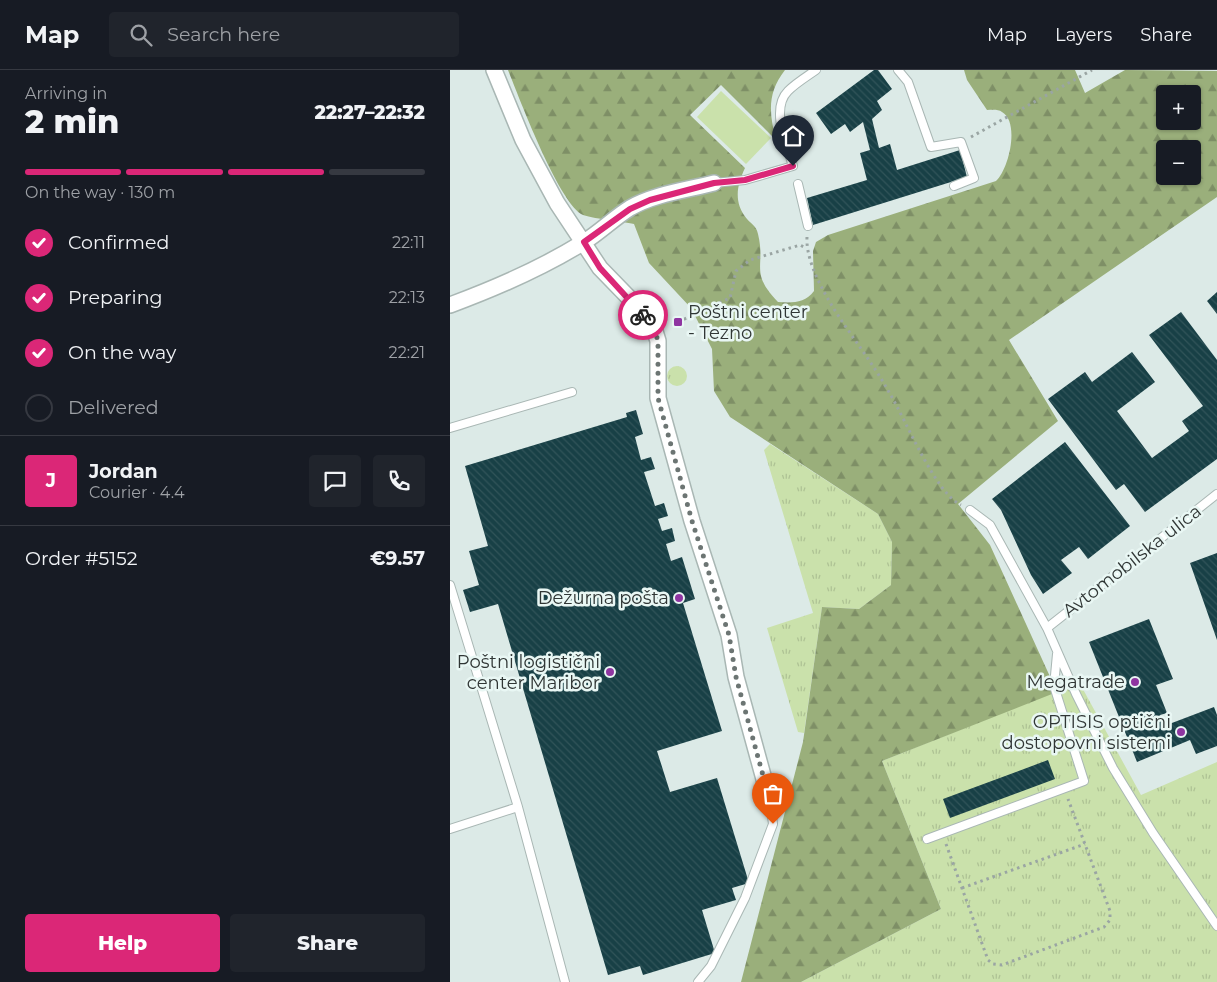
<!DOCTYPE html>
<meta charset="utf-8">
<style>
body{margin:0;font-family:Montserrat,sans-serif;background:#20242c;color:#f1f3f6;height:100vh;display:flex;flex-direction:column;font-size:19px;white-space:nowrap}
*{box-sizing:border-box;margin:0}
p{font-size:16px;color:#9ea1a6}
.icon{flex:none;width:28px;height:28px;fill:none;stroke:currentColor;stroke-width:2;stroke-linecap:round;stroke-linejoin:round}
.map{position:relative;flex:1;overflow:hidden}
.details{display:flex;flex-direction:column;background:#171b24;width:450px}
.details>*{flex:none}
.tools{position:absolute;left:706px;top:15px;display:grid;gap:10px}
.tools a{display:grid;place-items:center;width:45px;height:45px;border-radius:5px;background:#171b24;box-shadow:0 1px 4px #0004;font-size:25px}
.pin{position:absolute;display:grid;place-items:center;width:42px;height:42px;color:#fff;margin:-51px -21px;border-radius:50% 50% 50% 0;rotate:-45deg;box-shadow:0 0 5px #0007}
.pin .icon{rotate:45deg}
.courier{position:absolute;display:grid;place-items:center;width:50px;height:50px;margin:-25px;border:4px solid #db2777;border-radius:50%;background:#fff;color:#222;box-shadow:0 1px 6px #0007}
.overview em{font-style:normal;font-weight:800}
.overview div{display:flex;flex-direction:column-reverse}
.overview{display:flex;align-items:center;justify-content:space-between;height:85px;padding:0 25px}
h1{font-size:32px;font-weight:800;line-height:38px}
.bar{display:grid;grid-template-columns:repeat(4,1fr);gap:8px 5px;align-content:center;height:60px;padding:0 25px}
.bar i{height:6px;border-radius:4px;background:#363941}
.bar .current{background:#db2777}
.bar p{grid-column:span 4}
.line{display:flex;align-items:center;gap:12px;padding:0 25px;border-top:1px solid #363941}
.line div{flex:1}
.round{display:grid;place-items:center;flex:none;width:52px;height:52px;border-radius:5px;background:#20242c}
ol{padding:0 25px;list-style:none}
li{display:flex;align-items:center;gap:15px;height:55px}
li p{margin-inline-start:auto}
li .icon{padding:5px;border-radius:50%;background:#db2777;color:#fff;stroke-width:4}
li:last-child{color:#9ea1a6}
li i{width:28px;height:28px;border:2px solid #363941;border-radius:50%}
.button{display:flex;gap:10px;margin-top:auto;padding:10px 25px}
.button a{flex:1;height:58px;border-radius:5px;background:#db2777;color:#fff;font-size:20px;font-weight:800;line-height:58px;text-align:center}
.button a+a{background:#20242c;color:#f1f3f6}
header{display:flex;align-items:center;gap:30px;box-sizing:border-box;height:70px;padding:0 25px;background:#171b24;border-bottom:1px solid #363941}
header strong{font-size:24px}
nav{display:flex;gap:28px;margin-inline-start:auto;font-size:18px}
.search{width:350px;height:45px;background:#20242c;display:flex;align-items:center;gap:12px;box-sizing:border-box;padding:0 18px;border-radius:5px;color:#9ea1a6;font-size:19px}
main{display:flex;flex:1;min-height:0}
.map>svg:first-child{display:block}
.grass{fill:url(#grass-tufts)}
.forest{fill:url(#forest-firs);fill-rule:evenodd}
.park{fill:#cae1ab}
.building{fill:url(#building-back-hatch)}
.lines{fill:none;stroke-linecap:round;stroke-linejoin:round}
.lane-casing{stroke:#a9b7b4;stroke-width:10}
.street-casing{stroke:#a9b7b4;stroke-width:18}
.path{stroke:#9aa5a3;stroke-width:3;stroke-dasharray:2.5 4;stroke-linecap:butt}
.lane{stroke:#fff;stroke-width:8}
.street{stroke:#fff;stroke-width:15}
.done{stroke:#6c7573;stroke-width:5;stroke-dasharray:0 9}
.route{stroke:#db2777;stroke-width:6}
.poi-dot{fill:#8f35a1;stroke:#e9f7f4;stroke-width:2}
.labels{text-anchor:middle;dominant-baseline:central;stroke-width:5;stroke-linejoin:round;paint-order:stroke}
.poi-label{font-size:18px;fill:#303635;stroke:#e9f7f4;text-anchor:end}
.street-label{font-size:18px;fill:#303635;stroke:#e9f7f4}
</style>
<header>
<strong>Map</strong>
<div class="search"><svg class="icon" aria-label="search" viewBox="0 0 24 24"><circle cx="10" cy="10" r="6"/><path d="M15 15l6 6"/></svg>Search here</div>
<nav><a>Map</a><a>Layers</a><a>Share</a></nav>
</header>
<main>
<section class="details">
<div class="overview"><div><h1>2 min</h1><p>Arriving in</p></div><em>22:27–22:32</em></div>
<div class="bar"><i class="current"></i><i class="current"></i><i class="current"></i><i></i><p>On the way · 130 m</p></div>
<ol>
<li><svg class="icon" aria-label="check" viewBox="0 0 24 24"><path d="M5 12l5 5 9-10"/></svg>Confirmed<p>22:11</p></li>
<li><svg class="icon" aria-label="check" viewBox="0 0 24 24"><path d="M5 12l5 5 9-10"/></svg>Preparing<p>22:13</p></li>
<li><svg class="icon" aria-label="check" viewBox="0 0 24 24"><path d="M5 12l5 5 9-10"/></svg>On the way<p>22:21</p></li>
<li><i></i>Delivered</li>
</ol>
<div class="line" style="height:90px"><b class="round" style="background:#db2777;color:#fff">J</b><div><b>Jordan</b><p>Courier · 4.4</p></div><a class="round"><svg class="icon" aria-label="chat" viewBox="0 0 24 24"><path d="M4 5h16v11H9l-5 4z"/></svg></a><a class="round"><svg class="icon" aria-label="phone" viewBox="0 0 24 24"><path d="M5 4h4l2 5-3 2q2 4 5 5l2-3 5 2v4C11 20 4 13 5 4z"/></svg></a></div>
<div class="line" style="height:65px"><div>Order #5152</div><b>€9.57</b></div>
<div class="button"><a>Help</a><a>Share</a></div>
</section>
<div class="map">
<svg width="767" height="912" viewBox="0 0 767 912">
<defs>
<pattern id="grass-tufts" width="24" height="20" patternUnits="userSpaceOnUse" patternTransform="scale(1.25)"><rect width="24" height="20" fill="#cae1ab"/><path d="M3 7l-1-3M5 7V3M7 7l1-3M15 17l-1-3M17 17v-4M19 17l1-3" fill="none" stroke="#aec294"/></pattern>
<pattern id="forest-firs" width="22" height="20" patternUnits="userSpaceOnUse" patternTransform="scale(1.25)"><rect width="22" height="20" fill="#9aaf7b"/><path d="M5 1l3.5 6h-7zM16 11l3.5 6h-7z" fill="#7e8f66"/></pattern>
<pattern id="building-back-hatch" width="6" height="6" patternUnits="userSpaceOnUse" patternTransform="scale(1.25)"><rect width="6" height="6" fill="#184046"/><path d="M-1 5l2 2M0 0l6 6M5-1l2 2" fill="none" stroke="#315459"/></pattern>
</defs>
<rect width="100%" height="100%" fill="#dceae7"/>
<path class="grass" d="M217 306a10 10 0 1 1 20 0a10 10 0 1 1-20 0Z
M320 374 428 444 442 472 441 515 409 539 372 537 354 663 348 662 317 558 363 543 314 380Z
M629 612 691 725 767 692V912H351L491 839 432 691Z"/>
<path class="forest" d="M58 0H335C317 23 319 43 326 70L271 15 240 45 295 98C287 115 283 132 297 149 302 155 306 155 308 164 316 197 299 202 328 232 343 233 355 233 364 221L363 181 366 172 378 165 546 111C559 99 570 52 552 42 548 39 542 40 537 40L517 10 514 0H625L635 23 675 0 767 1V127L559 270 608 351 508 434 540 475 607 622 432 691 491 839 351 912H291L353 672 372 537 409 539 441 515 442 472 428 444 280 347 264 321 262 279 241 238 199 193 184 154C172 151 141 149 131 144 107 128 70 30 58 0ZM715 24H742V51H715ZM715 79H742V106H715Z"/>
<path class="park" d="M271 21 321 68 296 94 247 47Z"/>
<path class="building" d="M424 0H428L442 19 427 31 432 40 422 49 429 78 440 74 447 100 510 80 517 107 363 155 357 128 417 110 410 83 420 80 413 52 400 62 395 54 381 64 366 43Z
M767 222V244L757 231Z
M731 242 767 290V389L695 442 674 414 666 420 598 329 635 302 642 312 682 282 705 312 667 341 702 388 739 361 732 351 753 336 699 265Z
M186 340 193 364 185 367 191 390 201 387 205 399 194 402 205 436 214 433 218 446 208 449 212 461 222 458 225 471 216 474 221 491 232 487 245 529 233 533 272 661 207 681 220 722 267 708 299 813 282 818 286 830 252 840 265 883 193 905 190 896 158 905 48 534 20 542 13 520 29 515 19 481 38 476 15 396 177 347 176 343Z
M615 372 680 456 638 489 629 477 611 490 622 503 593 524 581 505 551 440 542 429Z
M767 483V570L740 493Z
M699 549 723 609 706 615 717 643 710 645 714 656 764 637 767 645V676L746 684 740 670 687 692 639 572Z
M598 690 605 709 500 748 493 729Z"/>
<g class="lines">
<defs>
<path id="lane" d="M448 0 458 12 481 77 511 72 524 108 504 116
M264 113 295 110 343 96C337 76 320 39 338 21 346 13 356 7 366 0
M348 114 358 156
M0 358 122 322
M520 440 540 455 597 558 626 624 663 698 703 763 767 856
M0 515 68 737 115 912
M597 558 767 424
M0 759 68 737
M477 769 634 711 604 616 607 584
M248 912 261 896 295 828 323 754 320 731"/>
<path id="street" d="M44 0 73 70 107 133 150 198 184 233 204 258 208 271V328L242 451 279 565 286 607 320 731
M0 235C46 218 92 198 134 172 150 162 164 148 180 138 204 124 237 120 264 113"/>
</defs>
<use href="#lane" class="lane-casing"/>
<use href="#street" class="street-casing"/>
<path class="path" d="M521 67 642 0
M357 167C356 183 364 203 372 218 391 255 420 287 440 324 456 350 485 423 511 435
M228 252 280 228 286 201 300 190 350 175 356 178
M496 774 538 890 543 894 552 895 654 857 660 850V841L618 729
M512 818 635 774"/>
<use href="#lane" class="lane"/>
<use href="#street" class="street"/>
</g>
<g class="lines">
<path class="done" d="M193 245 204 258 208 271V328L242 451 279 565 286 607 320 731 323 754"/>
<path class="route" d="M193 245 150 198 134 172 180 139 200 130 264 113 295 110 343 96"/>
</g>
<g class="poi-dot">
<rect x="223" y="247" width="10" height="10" rx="2.5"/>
<circle cx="229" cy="528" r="5"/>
<circle cx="160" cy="602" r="5"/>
<circle cx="685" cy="612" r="5"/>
<circle cx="731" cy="662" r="5"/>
</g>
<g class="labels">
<g class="poi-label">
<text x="238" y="242" text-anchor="start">Poštni center<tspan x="238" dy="21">- Tezno</tspan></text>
<text x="219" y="528">Dežurna pošta</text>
<text x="150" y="592">Poštni logistični<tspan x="150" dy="21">center Maribor</tspan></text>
<text x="675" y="612">Megatrade</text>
<text x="721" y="652">OPTISIS optični<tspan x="721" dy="21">dostopovni sistemi</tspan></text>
</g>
<g class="street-label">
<text transform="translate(682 491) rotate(-38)">Avtomobilska ulica</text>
</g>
</g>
</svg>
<div class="tools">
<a>+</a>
<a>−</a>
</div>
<div class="pin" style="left:323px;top:754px;background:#ea580c"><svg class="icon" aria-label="bag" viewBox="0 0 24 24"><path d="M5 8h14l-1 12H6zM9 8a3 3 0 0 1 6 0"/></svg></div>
<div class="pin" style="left:343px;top:96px;background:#1f2937"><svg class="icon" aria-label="home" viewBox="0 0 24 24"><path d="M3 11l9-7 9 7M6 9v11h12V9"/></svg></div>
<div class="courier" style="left:193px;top:245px"><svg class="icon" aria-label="bike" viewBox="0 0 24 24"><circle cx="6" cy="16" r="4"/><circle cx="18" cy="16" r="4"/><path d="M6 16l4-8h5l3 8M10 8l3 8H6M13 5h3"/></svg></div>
</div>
</main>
